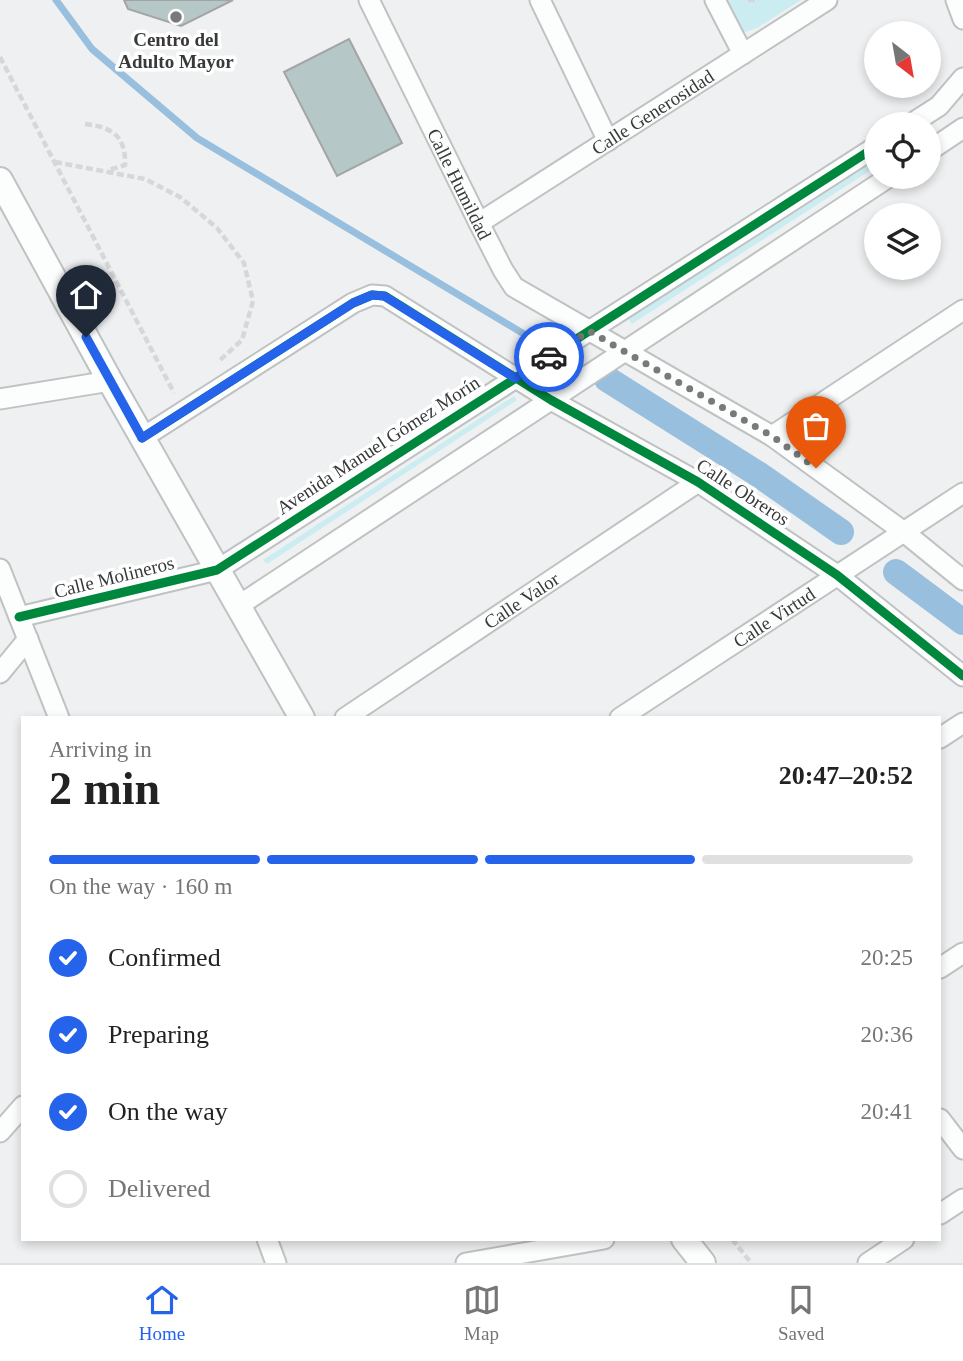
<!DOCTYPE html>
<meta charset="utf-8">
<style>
body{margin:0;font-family:"Times New Roman",serif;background:#f2f2f2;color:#222;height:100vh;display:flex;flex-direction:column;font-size:26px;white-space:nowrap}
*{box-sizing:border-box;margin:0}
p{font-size:23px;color:#767676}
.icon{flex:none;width:38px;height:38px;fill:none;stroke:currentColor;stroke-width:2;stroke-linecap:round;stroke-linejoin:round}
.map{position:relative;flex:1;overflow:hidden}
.details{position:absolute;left:21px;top:716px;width:920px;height:525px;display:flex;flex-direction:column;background:#fff;border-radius:0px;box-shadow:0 4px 10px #0003}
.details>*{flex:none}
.needle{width:46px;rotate:149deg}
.buttons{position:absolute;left:864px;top:21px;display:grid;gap:14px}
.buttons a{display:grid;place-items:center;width:77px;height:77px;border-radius:50%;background:#fff;box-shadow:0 4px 10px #0003;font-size:35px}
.pin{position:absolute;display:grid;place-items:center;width:60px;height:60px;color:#fff;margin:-72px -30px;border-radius:50% 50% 50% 0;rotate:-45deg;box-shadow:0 0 7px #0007}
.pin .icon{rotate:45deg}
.courier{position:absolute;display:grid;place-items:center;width:70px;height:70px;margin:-35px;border:5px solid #2563eb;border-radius:50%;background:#fff;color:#222;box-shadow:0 2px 9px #0007}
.overview em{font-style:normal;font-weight:800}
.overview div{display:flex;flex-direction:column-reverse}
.overview{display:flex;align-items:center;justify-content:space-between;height:119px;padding:0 28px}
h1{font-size:46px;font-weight:800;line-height:52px}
.bar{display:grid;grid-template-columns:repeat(4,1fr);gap:10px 7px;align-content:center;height:84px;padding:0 28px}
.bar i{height:9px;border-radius:5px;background:#e0e0e0}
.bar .on{background:#2563eb}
.bar p{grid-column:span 4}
ol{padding:0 28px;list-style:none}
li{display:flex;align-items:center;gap:21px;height:77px}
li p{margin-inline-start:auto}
li .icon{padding:7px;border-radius:50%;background:#2563eb;color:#fff;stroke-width:4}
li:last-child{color:#767676}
li i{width:38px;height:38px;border:4px solid #e0e0e0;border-radius:50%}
.dock{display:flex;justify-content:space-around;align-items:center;height:98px;border-top:2px solid #e0e0e0;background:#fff;font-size:19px;color:#767676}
.dock a{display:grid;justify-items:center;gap:4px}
.dock .on{color:#2563eb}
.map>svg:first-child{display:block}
.green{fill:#cbedf2}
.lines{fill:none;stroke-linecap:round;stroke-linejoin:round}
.stream{stroke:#98bfdd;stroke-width:7}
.canal{stroke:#98bfdd;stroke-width:26}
.building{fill:#b5c7c6;stroke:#a3a5a5;stroke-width:2}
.minor-casing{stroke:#c0c2c2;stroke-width:23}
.tertiary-casing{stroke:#c0c2c2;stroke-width:28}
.path{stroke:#d6d7d8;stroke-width:4.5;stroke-dasharray:7 3.5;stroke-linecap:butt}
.minor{stroke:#fcfdfd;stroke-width:19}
.tertiary{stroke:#fcfdfd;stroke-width:24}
.cycleway-casing{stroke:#fff;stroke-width:13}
.cycleway{stroke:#00873e;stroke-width:9}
.done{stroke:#787a7a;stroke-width:7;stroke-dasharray:0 12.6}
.route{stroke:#2563eb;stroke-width:9}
.poi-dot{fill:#787a7a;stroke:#fff;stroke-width:2.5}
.labels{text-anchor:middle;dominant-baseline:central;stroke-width:7;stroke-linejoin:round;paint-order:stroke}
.poi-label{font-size:19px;font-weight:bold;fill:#383a3a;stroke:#fff}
.street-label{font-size:19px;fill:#383a3a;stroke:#fff}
</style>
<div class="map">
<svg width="963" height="1263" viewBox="0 0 963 1263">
<rect width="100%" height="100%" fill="#eef0f1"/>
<path class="green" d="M723 0H801L757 28 745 32 734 23Z
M877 160V166L632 324 628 319Z
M514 396 517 400 267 564 263 560Z"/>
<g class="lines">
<path class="stream" d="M56 0 92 49 197 138 529 337"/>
<path class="canal" d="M607 379 758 474 841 532
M896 572 963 622"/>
</g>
<path class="building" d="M124 0H233L181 26 128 9Z
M349 39 402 143 337 176 284 72Z"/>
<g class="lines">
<defs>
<g id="minor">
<path id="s1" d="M369 0 479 223 503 270 514 287 772 436 904 532 963 580"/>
<path d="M540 0 608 141"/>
<path d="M715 0 743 54"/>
<path d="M956 0 963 19"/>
<path d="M911 124 939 106 963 78"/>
<path d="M929 151 963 128"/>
<path id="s2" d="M479 223 827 0"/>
<path d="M0 399 110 381"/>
<path d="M772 436 963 310"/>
<path d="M142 438 353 303 372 295 385 296 551 400 698 482 837 575 963 676"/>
<path d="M0 569 59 718"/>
<path d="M238 606 889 177"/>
<path d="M19 617 217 570 877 146"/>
<path d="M0 673 28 639"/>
<path id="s3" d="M345 718 698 482"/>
<path id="s4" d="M620 718 963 493"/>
<path d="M940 738 963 723"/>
<path d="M940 968 963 953"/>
<path d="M940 1119 963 1149"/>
<path d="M0 1132 23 1106"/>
<path d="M940 1214 963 1199"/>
<path d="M267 1239 276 1263"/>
<path d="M466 1263 604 1239"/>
<path d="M868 1263 904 1239"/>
</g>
<path id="tertiary" d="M0 180 110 381 302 718
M684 1239 703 1263"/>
</defs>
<use href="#minor" class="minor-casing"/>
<use href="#tertiary" class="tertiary-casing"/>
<path class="path" d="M748 0H759
M0 57 174 393
M85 124C112 127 126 136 125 165L109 170
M55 162 145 179 180 197 217 228 244 263 253 301 242 340 219 361
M732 1239 751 1263"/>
<use href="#minor" class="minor"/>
<use href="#tertiary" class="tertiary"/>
<defs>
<path id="cycleway" d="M142 438 353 303 372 295 385 296 551 400 698 482 837 575 963 676
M19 617 217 570 877 146"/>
</defs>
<use href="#cycleway" class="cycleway-casing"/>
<use href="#cycleway" class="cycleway"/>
</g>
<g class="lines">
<path class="done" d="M549 357 589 331 772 436 816 468"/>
<path class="route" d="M86 337 142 438 353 303 372 295 384 296 515 378 549 357"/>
</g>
<circle class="poi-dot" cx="176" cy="17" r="7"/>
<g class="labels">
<g class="poi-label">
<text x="176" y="39">Centro del<tspan x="176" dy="22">Adulto Mayor</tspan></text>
</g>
<g class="street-label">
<text stroke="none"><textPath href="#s2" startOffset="206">Calle Generosidad</textPath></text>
<text stroke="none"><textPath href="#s1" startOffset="205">Calle Humildad</textPath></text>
<text transform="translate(378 445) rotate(-33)">Avenida Manuel Gómez Morín</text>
<text transform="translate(743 492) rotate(33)">Calle Obreros</text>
<text transform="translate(114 577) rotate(-14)">Calle Molineros</text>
<text stroke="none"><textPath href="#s3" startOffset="212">Calle Valor</textPath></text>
<text stroke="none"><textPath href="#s4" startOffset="184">Calle Virtud</textPath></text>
</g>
</g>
</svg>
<div class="buttons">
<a><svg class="needle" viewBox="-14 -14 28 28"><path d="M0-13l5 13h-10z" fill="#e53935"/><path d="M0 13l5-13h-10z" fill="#767676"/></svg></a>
<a><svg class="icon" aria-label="locate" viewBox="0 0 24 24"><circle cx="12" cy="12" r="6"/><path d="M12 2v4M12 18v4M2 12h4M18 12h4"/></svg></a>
<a><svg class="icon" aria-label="layers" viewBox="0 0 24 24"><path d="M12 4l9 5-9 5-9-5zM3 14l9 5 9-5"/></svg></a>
</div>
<div class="pin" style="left:816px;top:468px;background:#ea580c"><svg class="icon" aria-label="bag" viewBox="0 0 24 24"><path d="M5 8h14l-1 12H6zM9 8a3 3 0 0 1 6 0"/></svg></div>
<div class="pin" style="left:86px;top:337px;background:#1f2937"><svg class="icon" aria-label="home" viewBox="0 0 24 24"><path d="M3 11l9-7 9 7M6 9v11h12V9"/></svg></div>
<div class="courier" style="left:549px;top:357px"><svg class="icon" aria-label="car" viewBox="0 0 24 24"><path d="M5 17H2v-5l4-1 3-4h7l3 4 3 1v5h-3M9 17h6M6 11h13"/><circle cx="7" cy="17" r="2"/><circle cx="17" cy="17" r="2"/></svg></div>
<section class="details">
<div class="overview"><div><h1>2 min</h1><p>Arriving in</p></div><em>20:47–20:52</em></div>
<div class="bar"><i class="on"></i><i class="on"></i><i class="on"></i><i></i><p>On the way · 160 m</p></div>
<ol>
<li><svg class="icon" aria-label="check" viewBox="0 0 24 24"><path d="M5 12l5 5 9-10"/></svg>Confirmed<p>20:25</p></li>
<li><svg class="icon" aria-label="check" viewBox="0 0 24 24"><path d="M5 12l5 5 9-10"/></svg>Preparing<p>20:36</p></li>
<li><svg class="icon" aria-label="check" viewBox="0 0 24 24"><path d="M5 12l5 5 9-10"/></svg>On the way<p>20:41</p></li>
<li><i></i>Delivered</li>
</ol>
</section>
</div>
<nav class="dock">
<a class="on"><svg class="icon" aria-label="home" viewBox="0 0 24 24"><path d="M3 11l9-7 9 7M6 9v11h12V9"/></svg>Home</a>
<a><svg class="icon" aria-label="map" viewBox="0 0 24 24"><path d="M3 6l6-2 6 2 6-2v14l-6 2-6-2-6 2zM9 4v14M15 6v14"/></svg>Map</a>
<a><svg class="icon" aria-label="saved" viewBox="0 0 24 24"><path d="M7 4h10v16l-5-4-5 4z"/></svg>Saved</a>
</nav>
